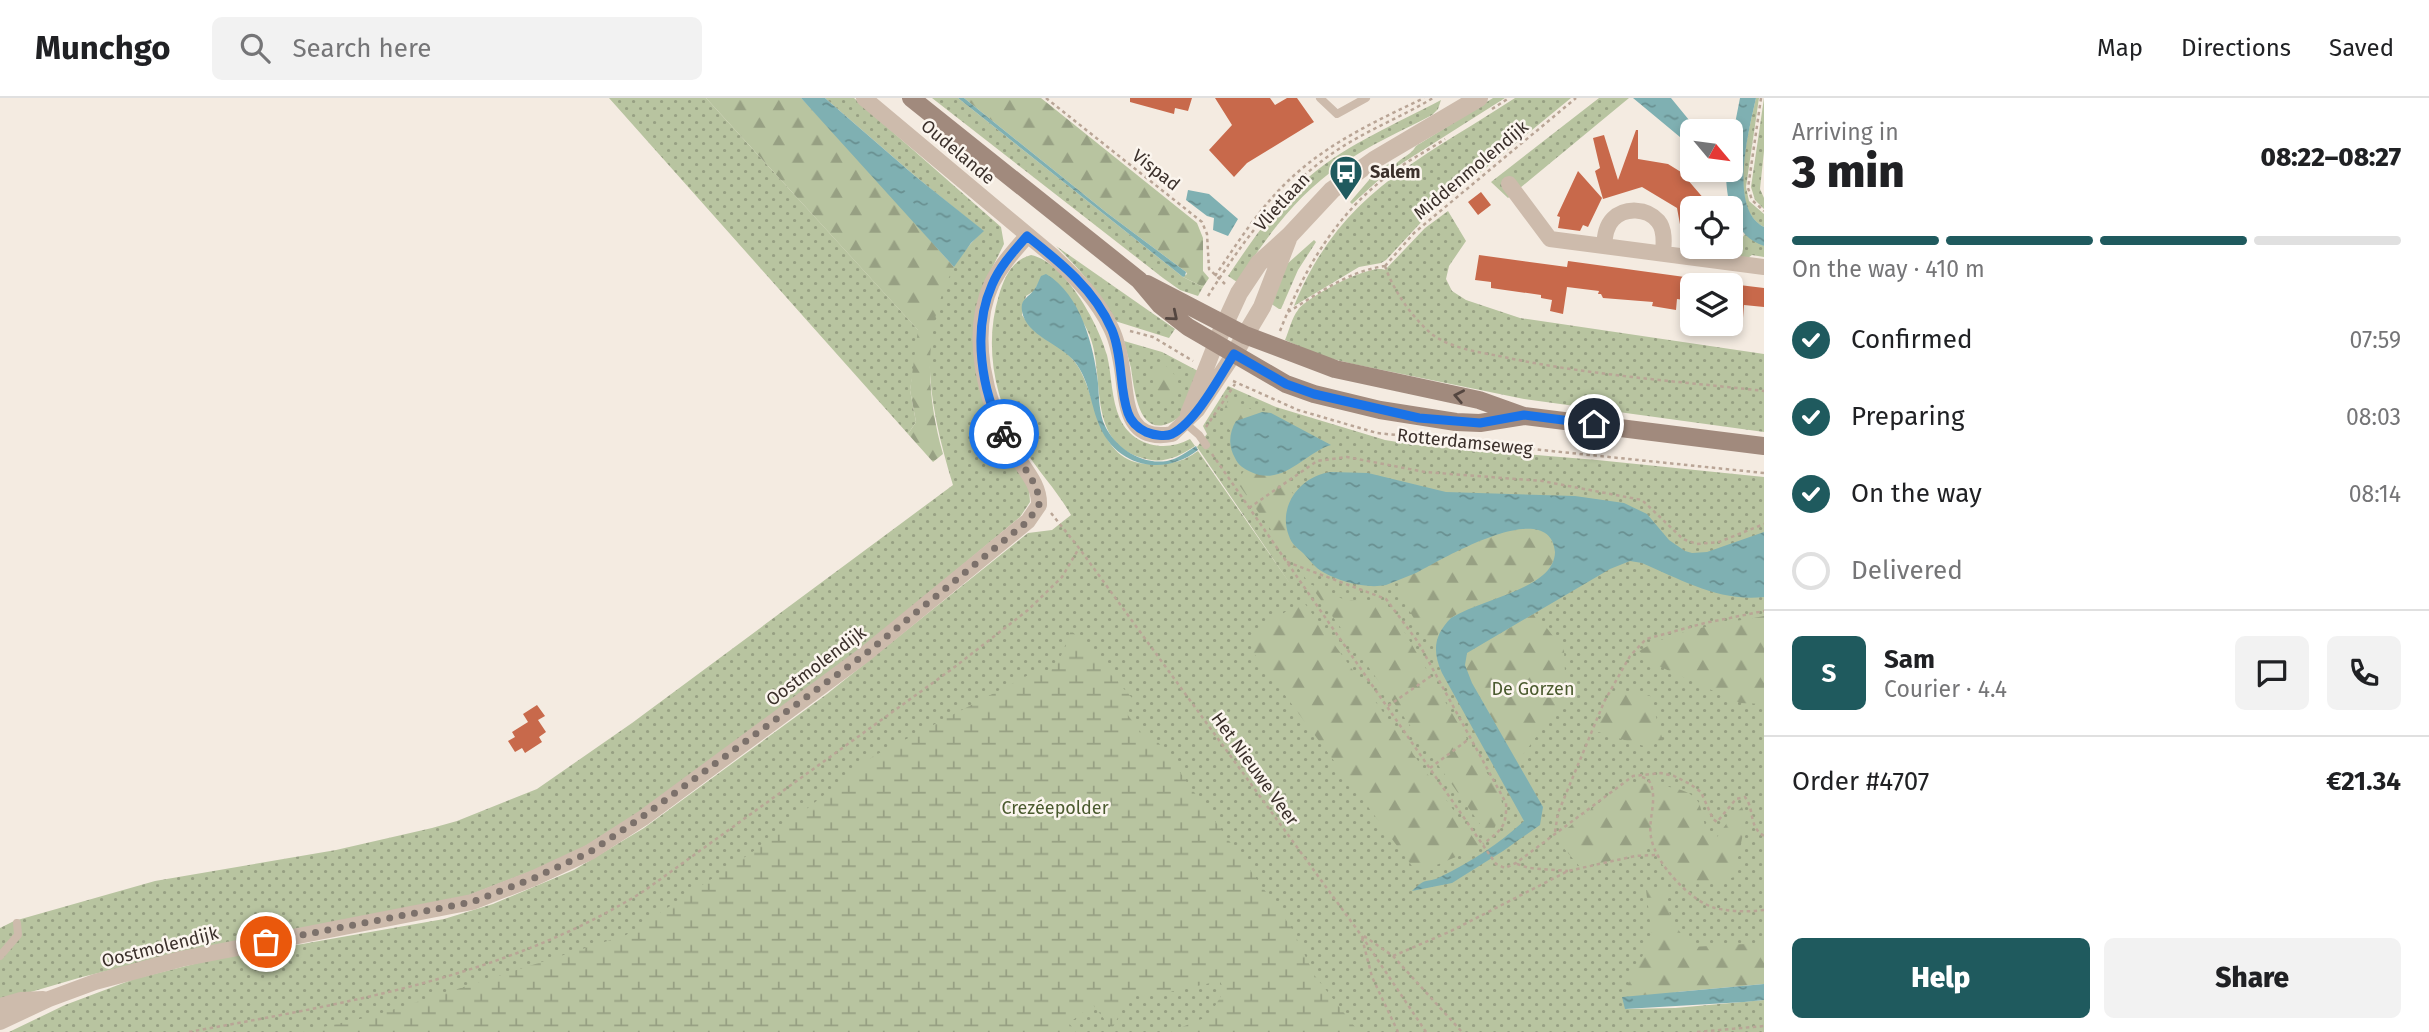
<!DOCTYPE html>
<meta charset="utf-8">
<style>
body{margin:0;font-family:"Fira Sans",sans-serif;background:#f2f2f2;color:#202124;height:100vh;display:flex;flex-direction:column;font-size:26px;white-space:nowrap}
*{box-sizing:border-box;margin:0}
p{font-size:23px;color:#757577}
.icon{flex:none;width:38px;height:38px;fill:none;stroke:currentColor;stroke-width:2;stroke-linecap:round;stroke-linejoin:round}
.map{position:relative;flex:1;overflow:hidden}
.sheet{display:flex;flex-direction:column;background:#fff;width:665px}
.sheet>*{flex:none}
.needle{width:46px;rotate:119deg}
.buttons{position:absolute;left:1680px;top:21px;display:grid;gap:14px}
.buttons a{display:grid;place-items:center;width:63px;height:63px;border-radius:10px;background:#fff;box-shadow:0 4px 10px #0003;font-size:35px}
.pin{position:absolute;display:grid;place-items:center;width:60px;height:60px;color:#fff;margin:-30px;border:4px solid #fff;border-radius:50%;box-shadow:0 2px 7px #0007}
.courier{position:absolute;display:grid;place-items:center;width:70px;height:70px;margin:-35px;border:5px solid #1a73e8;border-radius:50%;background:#fff;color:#222;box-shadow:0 2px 9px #0007}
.head em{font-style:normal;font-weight:800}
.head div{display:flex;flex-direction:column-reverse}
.head{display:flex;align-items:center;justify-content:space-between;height:119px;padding:0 28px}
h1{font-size:46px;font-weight:800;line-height:52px}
.bar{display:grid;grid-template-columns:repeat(4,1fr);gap:10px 7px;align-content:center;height:84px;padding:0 28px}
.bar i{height:9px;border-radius:5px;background:#e0e0e0}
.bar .active{background:#1f5a5e}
.bar p{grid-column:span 4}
.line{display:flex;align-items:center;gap:18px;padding:0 28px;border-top:2px solid #e0e0e0}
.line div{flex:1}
.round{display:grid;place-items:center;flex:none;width:74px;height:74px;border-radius:10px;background:#f2f2f2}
ol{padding:0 28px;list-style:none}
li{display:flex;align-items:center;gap:21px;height:77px}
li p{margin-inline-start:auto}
li .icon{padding:7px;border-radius:50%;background:#1f5a5e;color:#fff;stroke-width:4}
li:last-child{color:#757577}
li i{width:38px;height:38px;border:4px solid #e0e0e0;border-radius:50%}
.primary-button{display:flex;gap:14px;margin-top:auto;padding:14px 28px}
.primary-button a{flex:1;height:80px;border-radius:10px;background:#1f5a5e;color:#fff;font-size:28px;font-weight:800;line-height:80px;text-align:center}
.primary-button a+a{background:#f2f2f2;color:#202124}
header{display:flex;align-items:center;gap:42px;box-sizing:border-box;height:98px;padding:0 35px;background:#fff;border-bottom:2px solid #e0e0e0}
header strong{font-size:33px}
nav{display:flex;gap:38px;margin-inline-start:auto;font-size:24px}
.search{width:490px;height:63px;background:#f2f2f2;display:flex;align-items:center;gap:18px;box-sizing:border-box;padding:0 24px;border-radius:10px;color:#757577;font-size:26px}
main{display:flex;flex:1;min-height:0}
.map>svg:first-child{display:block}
.green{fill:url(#green-dots)}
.forest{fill:url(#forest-firs)}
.wetland{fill:url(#wetland-marsh)}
.water{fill:url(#water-ripples)}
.building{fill:#c8694b}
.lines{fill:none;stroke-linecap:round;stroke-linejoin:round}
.path{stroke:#b9a596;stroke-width:2.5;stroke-dasharray:3.5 3.5;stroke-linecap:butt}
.service{stroke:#cdbbac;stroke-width:8}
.minor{stroke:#cdbbac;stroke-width:16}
.tertiary{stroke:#cdbbac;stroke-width:18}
.secondary{stroke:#a18a7d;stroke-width:18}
.oneway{stroke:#544640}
.done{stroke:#7c716b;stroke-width:7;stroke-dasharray:0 12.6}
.route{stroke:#1a73e8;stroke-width:9}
.labels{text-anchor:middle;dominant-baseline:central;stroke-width:5;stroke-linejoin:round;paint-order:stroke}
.street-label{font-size:18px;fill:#3b302b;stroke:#fbf5ee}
.poi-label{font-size:18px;font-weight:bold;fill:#3b302b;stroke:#fbf5ee;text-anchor:start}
.park-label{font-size:18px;fill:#4a5a2e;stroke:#fbf5ee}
</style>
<header>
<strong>Munchgo</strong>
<div class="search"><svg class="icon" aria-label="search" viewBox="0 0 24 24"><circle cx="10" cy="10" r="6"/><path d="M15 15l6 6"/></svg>Search here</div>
<nav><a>Map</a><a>Directions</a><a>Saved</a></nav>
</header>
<main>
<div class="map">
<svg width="1764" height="934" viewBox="0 0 1764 934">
<defs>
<pattern id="green-dots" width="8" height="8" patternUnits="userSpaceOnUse" patternTransform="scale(1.75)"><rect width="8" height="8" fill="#b8c4a0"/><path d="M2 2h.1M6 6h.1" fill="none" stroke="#97a083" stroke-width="1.8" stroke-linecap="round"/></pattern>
<pattern id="forest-firs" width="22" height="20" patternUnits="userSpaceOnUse" patternTransform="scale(1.75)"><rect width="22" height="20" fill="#b8c4a0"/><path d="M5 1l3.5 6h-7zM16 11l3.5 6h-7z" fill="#97a083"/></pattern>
<pattern id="wetland-marsh" width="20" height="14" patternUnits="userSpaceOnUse" patternTransform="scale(1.75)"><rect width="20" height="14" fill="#b8c4a0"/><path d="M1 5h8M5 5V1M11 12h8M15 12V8" fill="none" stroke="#97a083"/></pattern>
<pattern id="water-ripples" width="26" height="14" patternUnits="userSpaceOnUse" patternTransform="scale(1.75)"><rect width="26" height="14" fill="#7fb0b2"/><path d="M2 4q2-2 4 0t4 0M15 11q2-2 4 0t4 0" fill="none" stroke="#699091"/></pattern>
</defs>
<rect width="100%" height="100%" fill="#f4ebe1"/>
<path class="green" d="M609 0H706L920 234 910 292 916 324 908 336Z
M825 0H854L1001 129 1004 146 992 170 975 237 1029 390 1030 404 1020 419 860 552 649 708 568 759 459 801 193 852 82 879 0 903V830L14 823 155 783 336 752 432 730 457 723 537 691 632 625 953 387C926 298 908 204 983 133L915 78Z
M932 0H958L1183 179 1203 189 1198 198 1180 192 1163 180Z
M1493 0H1505L1393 71C1397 60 1410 59 1416 48Z
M1515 0H1571L1426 119 1386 162 1381 165 1359 169 1294 208C1340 94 1419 63 1515 0Z
M1599 0H1629L1508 100 1491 84Z
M1756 0H1759L1746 89 1749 103 1764 116V129C1727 111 1749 32 1756 0Z
M1764 0V53L1760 91 1764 100V111L1755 102 1751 89Z
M1441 2 1438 11 1432 17C1402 33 1369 47 1341 67 1296 97 1266 140 1237 184L1228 178C1252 143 1276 105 1310 78 1349 45 1396 26 1441 2Z
M1390 65 1382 79 1352 106 1350 104 1375 75Z
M1448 113 1466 143 1449 168 1446 181 1452 193 1466 202 1520 220 1764 256V334L1524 301 1353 266 1321 258 1285 242C1289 233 1292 219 1298 212 1307 199 1371 165 1385 172L1425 130Z
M1745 136 1764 148V159L1752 157 1745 162 1729 159Z
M1314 142 1316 144 1298 172 1281 211H1279L1270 205 1287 166Z
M1056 148 1175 231 1169 240 1115 223C1099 194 1080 171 1056 148Z
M1031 157C1065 164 1098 225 1107 257 1112 278 1111 301 1120 321 1133 348 1165 355 1190 341L1195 348C1177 360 1161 367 1139 359 1086 341 1106 277 1089 236 1079 212 1059 196 1042 178L1034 193 1026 198 1022 217C1036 238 1059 244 1074 263 1100 295 1093 368 1153 366 1173 365 1181 365 1198 353L1291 487 1197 349 1207 336 1203 328 1228 288 1276 309 1385 342 1416 347 1597 362 1764 379V865L1625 911 1675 910 1764 902V934H9L65 907 134 881 206 863 444 821 493 806 574 772 644 730 827 596 1028 435 1052 432 1071 417C1058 394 1039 374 1024 351 995 306 983 249 999 197 1004 180 1012 162 1031 157Z
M1124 243 1162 254 1198 273 1181 318C1140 349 1135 297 1131 270 1129 261 1126 253 1124 243Z"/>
<path class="forest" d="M706 0H801L856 58 954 169C923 228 925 292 943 356L933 364 908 336 916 324 910 292 918 232Z
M964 0H1041L1197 125 1203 140V173L1209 180 1203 189 1183 179 1187 176 1186 174 1107 115Z
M1159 267H1165C1177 277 1181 285 1177 300L1170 303 1164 302C1157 292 1149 281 1153 268Z
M1229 302 1239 305 1258 315 1251 317 1232 329 1231 333C1220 325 1221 313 1229 302Z
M1245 371C1255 376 1268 379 1278 376L1294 397 1290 405 1294 447 1318 471 1310 486 1343 501 1380 506 1391 511 1501 699 1503 711 1490 740 1237 384Z
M1520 431C1530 431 1543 430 1549 440 1579 484 1478 502 1454 518 1446 523 1440 531 1437 539L1426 541 1399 495 1400 481 1489 439Z
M1303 503 1480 749 1422 773 1415 772 1253 554 1250 543 1274 521Z
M1535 515 1564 552 1566 598 1517 665 1472 585C1467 576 1462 565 1467 555Z
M1764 518V606L1740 605 1654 566 1639 553C1675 531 1722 526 1764 518Z
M1623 593 1650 598 1663 643 1647 649 1595 633 1608 603Z
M1627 683C1647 687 1689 686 1699 705 1703 715 1704 728 1708 737L1717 739 1729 722 1742 709 1746 721 1734 779 1714 785H1678L1659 763 1650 744 1640 757 1580 769 1555 740Z
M1646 792 1665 793 1671 822 1691 849 1764 845V886L1622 899 1652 839Z"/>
<path class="wetland" d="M1071 532 1133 601 1127 616 1143 637 1156 641 1291 829 1315 878 1359 934H1170L1209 918 1224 893 1220 883 1160 896 1131 894 1112 931 1093 907 1069 925 1076 934H300L373 918 626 837 751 755 872 659 1038 572H1051L1059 563Z"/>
<path class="water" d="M801 0H825L915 78 984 133 971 145 954 169Z
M958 0H964L1107 115 1186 174 1185 178 1183 179Z
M1633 0H1671L1698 33H1692V49Z
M1740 0H1756C1749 32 1728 111 1764 129V148C1734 138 1727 105 1726 78L1719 72H1731V46Z
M1188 92 1209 96 1238 121 1228 138 1213 132 1214 120 1207 118 1186 102Z
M1046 176C1081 196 1094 249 1098 285 1099 298 1099 316 1105 328 1116 350 1141 367 1167 363 1177 361 1187 354 1196 348L1198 352C1162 380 1114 368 1098 324 1090 303 1089 282 1075 264 1061 246 1026 238 1022 213 1020 201 1028 200 1034 192 1037 188 1039 182 1041 178Z
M1262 314 1271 315 1331 347C1304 355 1283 389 1251 374 1244 371 1238 367 1235 360 1228 348 1229 335 1236 323Z
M1330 374 1368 375 1446 394 1575 398 1624 405 1647 416 1669 442 1685 453 1692 455 1707 454 1764 434V499C1719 504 1682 482 1642 465L1630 463 1610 471 1467 555 1465 567 1472 585 1543 709 1540 727 1503 753 1452 785 1412 793C1427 778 1426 786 1440 779 1471 764 1500 745 1524 723L1442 575C1432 553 1434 537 1451 520 1478 504 1521 496 1543 477 1550 471 1555 463 1555 454 1550 396 1439 463 1416 475 1406 479 1396 483 1386 487 1367 491 1340 484 1323 474 1315 470 1309 461 1303 455 1297 450 1291 445 1289 438 1277 408 1301 378 1330 374Z
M1764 886V902L1744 904 1625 911 1622 899Z"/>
<path class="building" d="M1130 0H1192L1188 13 1175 10 1174 16 1130 4Z
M1215 0H1270L1275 7 1287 0H1297L1314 24 1247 65 1234 79 1209 52 1232 27Z
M1636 32H1638V61L1668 66 1689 79 1687 81 1705 102 1707 110H1692V149L1684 148 1677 110 1642 89 1603 101 1595 73 1600 70 1593 40 1604 37 1618 82Z
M1578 73 1602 100 1588 129 1583 127 1580 133 1558 130 1560 119 1557 118Z
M1481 94 1491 107 1478 117 1468 104Z
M1479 157 1567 169 1568 163 1692 180V203L1677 201 1676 212 1652 208 1653 204 1603 200 1601 196H1598L1599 193 1567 189 1563 216 1550 213 1552 202 1541 200V197L1491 190V184L1475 182Z
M1731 186 1764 190V209L1744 207 1743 220 1731 218Z
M537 607 545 618 538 622 546 634 539 639 542 644 525 655 522 650 515 654 508 643 515 639 512 634 528 624 523 616Z"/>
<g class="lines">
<path class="path" d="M1046 0 1202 124 1207 136 1209 171 1225 186
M1761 0 1748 90 1752 102 1764 113
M1492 11 1509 0
M1385 168C1393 192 1413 221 1433 237 1451 250 1478 254 1499 258 1586 277 1676 283 1764 293
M1385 168 1414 135 1576 0
M1215 178C1236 147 1257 114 1283 88 1323 47 1374 24 1424 0
M1208 198C1241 146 1279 93 1330 57 1362 34 1400 20 1433 0
M1288 214C1319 195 1349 173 1385 168
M1130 233 1153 239 1193 263
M1280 233C1304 171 1336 116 1390 76 1407 63 1427 53 1445 41
M1233 283 1298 312 1377 335 1764 375
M1206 329 1235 286
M1212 356 1496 766 1505 770 1516 765 1633 678 1661 675 1674 678 1690 686 1701 694 1713 721 1717 724 1736 701 1745 699C1755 711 1748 729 1764 738
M1249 410 1317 363 1347 359 1425 374 1542 383 1642 402 1683 441 1697 446 1719 444 1764 426
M1051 415 1079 450 1361 837 1426 934
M1287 464 1386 501 1418 544 1506 705C1507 729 1501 732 1483 746
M1388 608 1434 576
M1430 670 1469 641
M1642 679C1648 681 1651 684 1652 690 1656 706 1648 723 1651 739 1655 765 1690 803 1715 810 1732 814 1747 814 1764 812
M1555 734 1558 715 1604 604 1630 558 1646 541 1705 525 1764 513
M1517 766 1529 770 1568 773
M1364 838 1393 858 1462 934
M1362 840 1372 879 1398 934
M1393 858 1449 834 1568 773 1635 758 1656 757
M189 934C347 905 506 879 644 793L952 571 1028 512 1062 479 1079 450
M1697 934 1764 928"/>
<path class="service" d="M1320 0 1337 16 1366 0
M1185 325 1199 337 1206 347
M0 858 18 837 17 825"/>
<path class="minor" d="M864 0 1054 159C1076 180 1098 202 1111 230 1118 244 1121 262 1123 277 1127 309 1128 344 1172 336L1197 312 1234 256
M1509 86 1550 141 1764 169
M1604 147C1605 138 1606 128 1613 121 1625 109 1647 110 1658 123 1665 131 1664 145 1663 155
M1188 316 1216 245
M0 908 21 902 43 901
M0 924 49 901 95 884 181 861 472 804 534 780 590 754 643 720 864 557 1028 423 1039 407C1040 385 1022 369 1012 351 985 303 968 237 992 185 1001 167 1014 153 1027 138"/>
<path class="tertiary" d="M1216 245 1239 195 1259 165 1290 137 1332 92 1374 62 1479 0
M1234 256 1262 209 1288 141"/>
<path class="secondary" d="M911 0 1139 182 1160 207 1188 229 1286 286 1314 296 1380 312 1456 324 1480 325 1524 318
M1147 186 1245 237 1335 271 1479 302 1524 318 1764 348"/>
</g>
<defs><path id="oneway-chevron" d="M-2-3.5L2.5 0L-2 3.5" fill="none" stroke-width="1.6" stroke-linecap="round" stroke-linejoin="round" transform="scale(1.75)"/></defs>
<g class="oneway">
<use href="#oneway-chevron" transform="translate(1173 218) rotate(40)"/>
<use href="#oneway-chevron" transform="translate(1459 298) rotate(-169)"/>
</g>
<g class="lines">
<path class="done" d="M266 844 472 804 534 780 590 754 642 719 864 557 1028 423 1039 407 1037 390 1004 336"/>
<path class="route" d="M1004 336C981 293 972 232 992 187 1000 168 1014 153 1027 138 1060 164 1095 192 1112 232 1123 259 1119 290 1128 315 1131 324 1138 330 1146 334 1153 337 1165 339 1172 336 1196 324 1220 278 1234 256L1286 286 1314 296 1419 320 1480 325 1524 317 1594 326"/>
</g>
<defs>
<symbol id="bus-pin" viewBox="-11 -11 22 30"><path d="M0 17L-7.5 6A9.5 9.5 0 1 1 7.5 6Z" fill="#1f5a5e" stroke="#fbf5ee"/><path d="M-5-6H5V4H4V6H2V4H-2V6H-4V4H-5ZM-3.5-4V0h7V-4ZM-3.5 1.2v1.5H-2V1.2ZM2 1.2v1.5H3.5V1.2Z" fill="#fff"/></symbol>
</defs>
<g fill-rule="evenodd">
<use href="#bus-pin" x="1327" y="55" width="38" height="52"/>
</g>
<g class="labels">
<g class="street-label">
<text transform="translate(958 54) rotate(40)">Oudelande</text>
<text transform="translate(1156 72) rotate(38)">Vispad</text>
<text transform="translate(1471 72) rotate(-40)">Middenmolendijk</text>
<text transform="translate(1282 104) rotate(-47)">Vlietlaan</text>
<text transform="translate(1465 344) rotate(6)">Rotterdamseweg</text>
<text transform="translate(816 568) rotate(-37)">Oostmolendijk</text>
<text transform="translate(1255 671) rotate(54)">Het Nieuwe Veer</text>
<text transform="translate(160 849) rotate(-14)">Oostmolendijk</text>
</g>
<g class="poi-label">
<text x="1370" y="74">Salem</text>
</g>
<g class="park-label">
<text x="1533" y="591">De Gorzen</text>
<text x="1055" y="710">Crezéepolder</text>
</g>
</g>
</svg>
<div class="buttons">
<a><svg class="needle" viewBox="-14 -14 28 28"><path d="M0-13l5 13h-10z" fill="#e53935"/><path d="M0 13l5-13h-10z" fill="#757577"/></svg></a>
<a><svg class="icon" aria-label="locate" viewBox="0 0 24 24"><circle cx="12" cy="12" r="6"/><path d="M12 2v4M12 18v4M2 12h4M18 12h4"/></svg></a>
<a><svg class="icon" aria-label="layers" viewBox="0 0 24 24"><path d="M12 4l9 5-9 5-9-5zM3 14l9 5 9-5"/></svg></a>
</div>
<div class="pin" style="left:266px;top:844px;background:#ea580c"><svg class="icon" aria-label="bag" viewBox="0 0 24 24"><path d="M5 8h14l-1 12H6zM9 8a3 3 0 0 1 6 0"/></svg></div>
<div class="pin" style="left:1594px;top:326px;background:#1f2937"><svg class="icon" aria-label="home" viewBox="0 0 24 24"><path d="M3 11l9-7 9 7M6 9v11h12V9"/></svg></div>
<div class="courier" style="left:1004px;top:336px"><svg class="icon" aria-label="bike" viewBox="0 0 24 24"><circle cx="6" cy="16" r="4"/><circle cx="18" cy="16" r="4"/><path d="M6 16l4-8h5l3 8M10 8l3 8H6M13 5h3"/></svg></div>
</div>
<section class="sheet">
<div class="head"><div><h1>3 min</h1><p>Arriving in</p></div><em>08:22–08:27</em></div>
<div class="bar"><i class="active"></i><i class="active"></i><i class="active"></i><i></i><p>On the way · 410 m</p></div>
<ol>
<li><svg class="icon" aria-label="check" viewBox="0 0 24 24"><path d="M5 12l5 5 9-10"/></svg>Confirmed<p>07:59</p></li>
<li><svg class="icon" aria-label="check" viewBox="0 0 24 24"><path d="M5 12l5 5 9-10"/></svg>Preparing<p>08:03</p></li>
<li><svg class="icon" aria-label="check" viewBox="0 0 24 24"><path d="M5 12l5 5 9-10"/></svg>On the way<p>08:14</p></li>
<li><i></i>Delivered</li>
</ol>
<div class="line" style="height:126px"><b class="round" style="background:#1f5a5e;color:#fff">S</b><div><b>Sam</b><p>Courier · 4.4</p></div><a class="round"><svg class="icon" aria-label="chat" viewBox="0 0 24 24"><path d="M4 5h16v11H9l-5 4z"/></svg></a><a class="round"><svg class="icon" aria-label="phone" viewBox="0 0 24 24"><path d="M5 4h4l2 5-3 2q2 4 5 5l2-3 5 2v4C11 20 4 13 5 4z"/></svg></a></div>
<div class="line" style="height:91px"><div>Order #4707</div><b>€21.34</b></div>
<div class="primary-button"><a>Help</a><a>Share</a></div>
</section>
</main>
